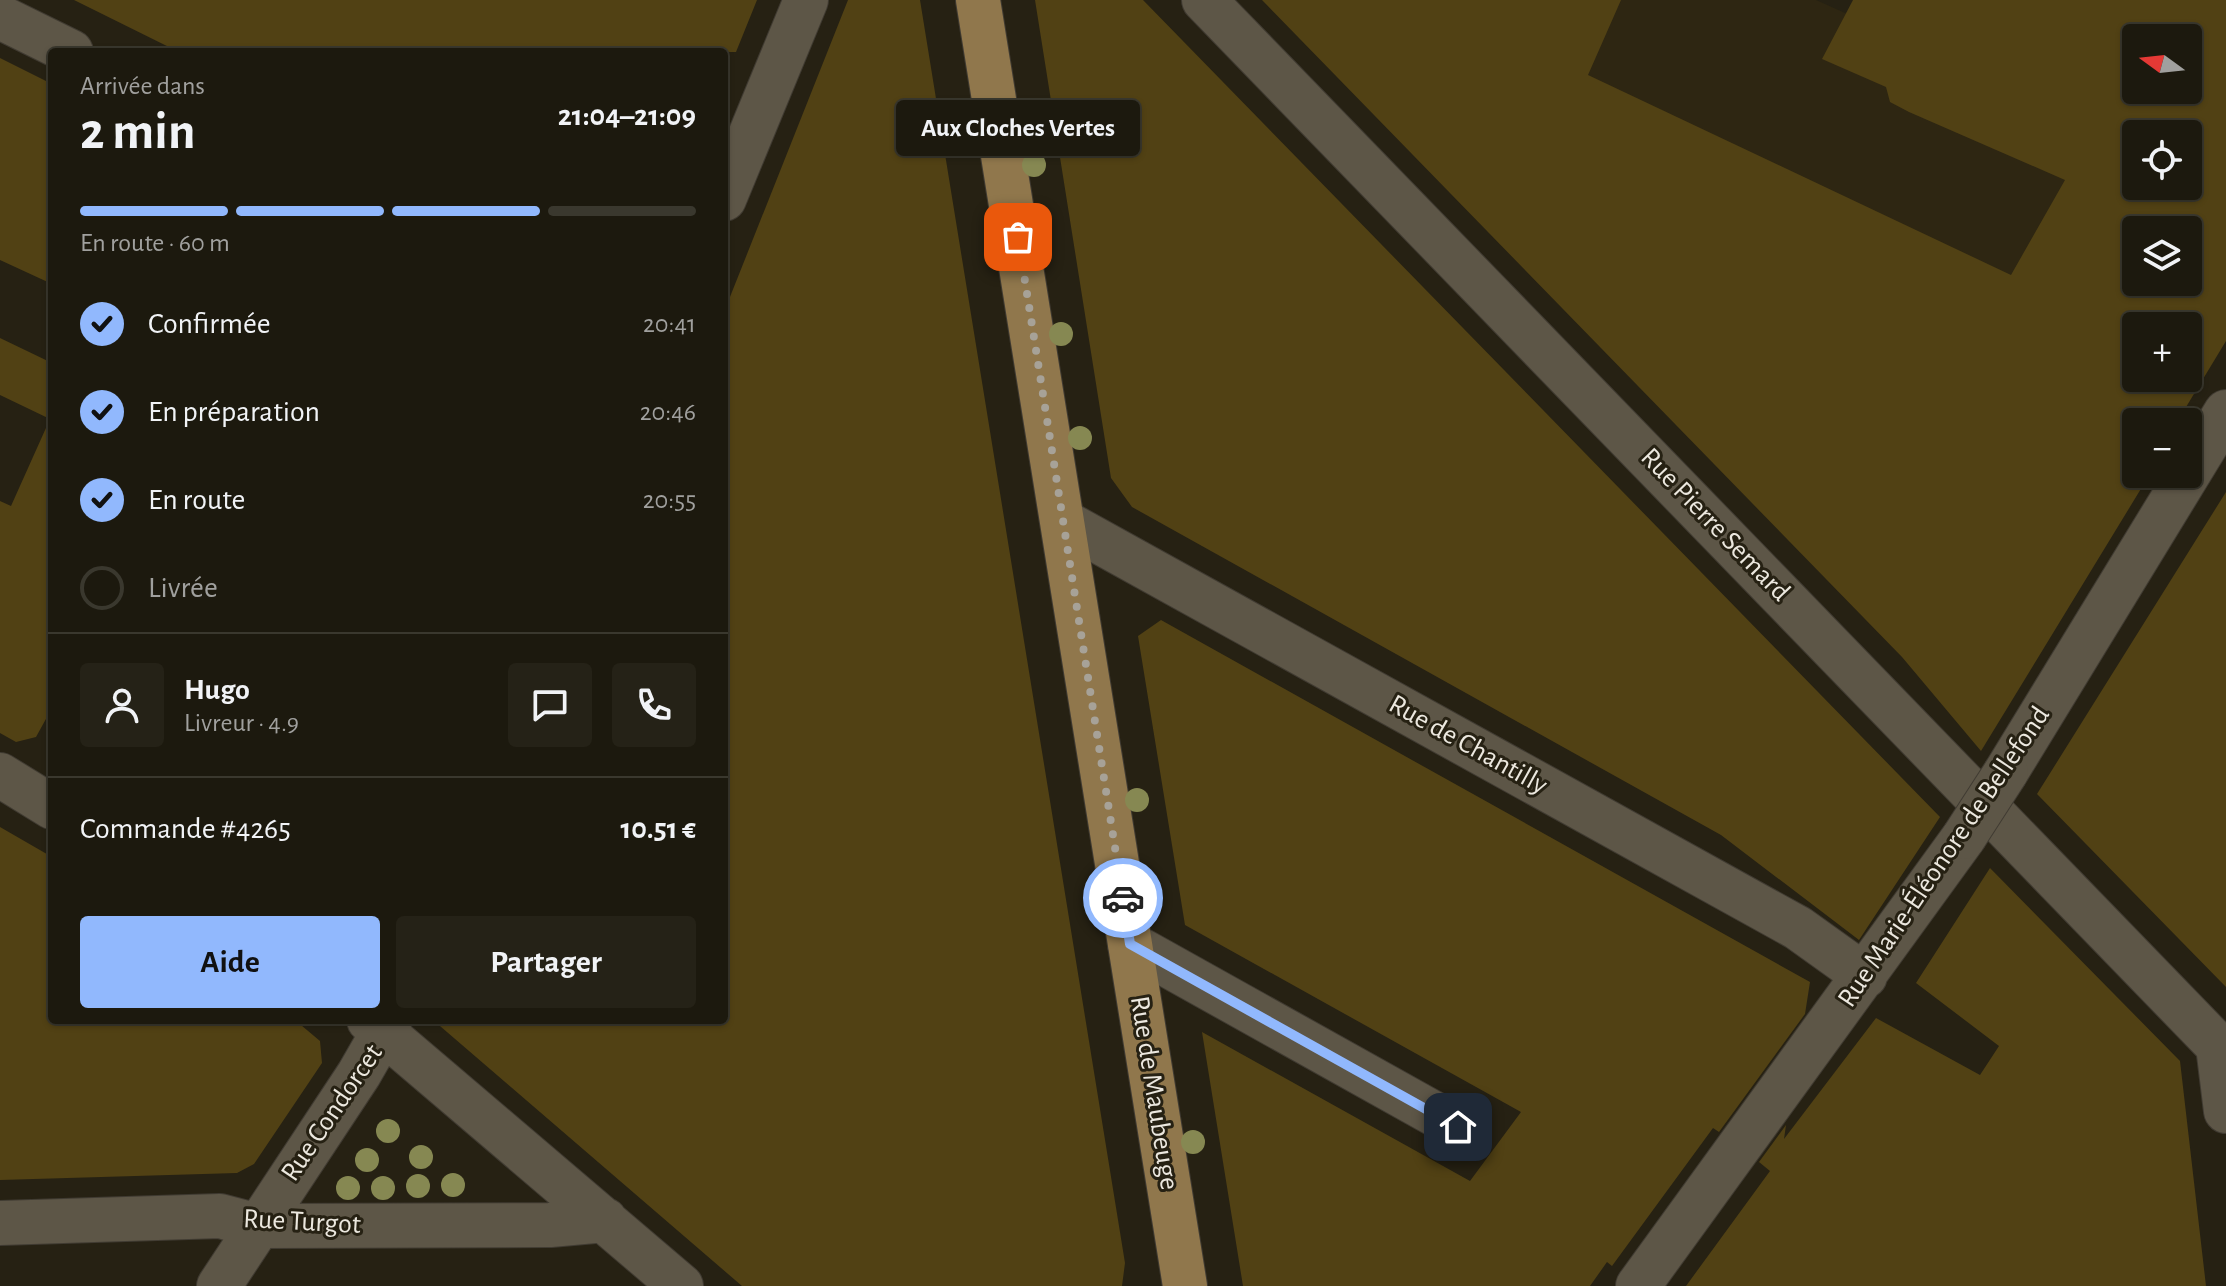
<!DOCTYPE html>
<html lang="fr">
<meta charset="utf-8">
<style>
body{margin:0;font-family:"Alegreya Sans",sans-serif;background:#252217;color:#f1f3f6;height:100vh;display:flex;flex-direction:column;font-size:30px;white-space:nowrap}
*{box-sizing:border-box;margin:0}
p{font-size:26px;color:#a0a09e}
.icon{flex:none;width:44px;height:44px;fill:none;stroke:currentColor;stroke-width:2;stroke-linecap:round;stroke-linejoin:round}
.map{position:relative;flex:1;overflow:hidden}
.sheet{position:absolute;left:48px;top:48px;width:680px;height:976px;display:flex;flex-direction:column;background:#1c190e;border-radius:8px;box-shadow:0 2px 6px #0004,0 0 0 2px #3a382e}
.sheet>*{flex:none}
.needle{width:52px;rotate:285deg}
.controls{position:absolute;left:2122px;top:24px;display:grid;gap:16px}
.controls a{display:grid;place-items:center;width:80px;height:80px;border-radius:8px;background:#1c190e;box-shadow:0 2px 6px #0004,0 0 0 2px #3a382e;font-size:40px}
.pin{position:absolute;display:grid;place-items:center;width:68px;height:68px;color:#fff;margin:-34px;border-radius:16px;box-shadow:0 4px 12px #0006}
.courier{position:absolute;display:grid;place-items:center;width:80px;height:80px;margin:-40px;border:6px solid #91b8fd;border-radius:50%;background:#fff;color:#222;box-shadow:0 2px 10px #0007}
.bubble{position:absolute;height:56px;border-radius:8px;background:#1c190e;box-shadow:0 2px 6px #0004,0 0 0 2px #3a382e;font-size:26px;font-weight:700;line-height:56px;text-align:center}
.head em{font-style:normal;font-weight:700}
.head div{display:flex;flex-direction:column-reverse}
.head{display:flex;align-items:center;justify-content:space-between;height:136px;padding:0 32px}
h1{font-size:52px;font-weight:700;line-height:60px}
.bar{display:grid;grid-template-columns:repeat(4,1fr);gap:12px 8px;align-content:center;height:96px;padding:0 32px}
.bar i{height:10px;border-radius:6px;background:#3a382e}
.bar .on{background:#91b8fd}
.bar p{grid-column:span 4}
.line{display:flex;align-items:center;gap:20px;padding:0 32px;border-top:2px solid #3a382e}
.line div{flex:1}
.round{display:grid;place-items:center;flex:none;width:84px;height:84px;border-radius:8px;background:#252217}
ol{padding:0 32px;list-style:none}
li{display:flex;align-items:center;gap:24px;height:88px}
li p{margin-inline-start:auto}
li .icon{padding:8px;border-radius:50%;background:#91b8fd;color:#111;stroke-width:4}
li:last-child{color:#a0a09e}
li i{width:44px;height:44px;border:4px solid #3a382e;border-radius:50%}
.action{display:flex;gap:16px;margin-top:auto;padding:16px 32px}
.action a{flex:1;height:92px;border-radius:8px;background:#91b8fd;color:#111;font-size:32px;font-weight:700;line-height:92px;text-align:center}
.action a+a{background:#252217;color:#f1f3f6}
.map>svg:first-child{display:block}
.built{fill:#2e2612}
.building{fill:#514114;fill-rule:evenodd}
.lines{fill:none;stroke-linecap:round;stroke-linejoin:round}
.minor-casing{stroke:#403b32;stroke-width:46}
.major-casing{stroke:#403b32;stroke-width:46}
.minor{stroke:#5d5647;stroke-width:44}
.major{stroke:#90774c;stroke-width:44}
.minor-bridge-casing{stroke:#403b32;stroke-width:46;stroke-linecap:butt}
.minor-bridge{stroke:#5d5647;stroke-width:44}
.tree{fill:#868852}
.done{stroke:#a7a298;stroke-width:8;stroke-dasharray:0 14.4}
.route{stroke:#91b8fd;stroke-width:10}
.labels{text-anchor:middle;dominant-baseline:central;stroke-width:6;stroke-linejoin:round;paint-order:stroke}
.street-label{font-size:28px;fill:#ece8df;stroke:#262113}
</style>
<div class="map">
<svg width="2226" height="1286" viewBox="0 0 2226 1286">
<rect width="100%" height="100%" fill="#262113"/>
<path class="built" d="M1553 0H1816L2051 105 2140 192 2030 381 1497 128Z"/>
<path class="building" d="M74 0H757L736 52H179Z
M848 0H920L1125 1263 1122 1286H742L433 1020H724V312Z
M1035 0H1143L1940 817 1859 940 1721 835 1132 507 1111 478Z
M1262 0H1621L1588 75 2011 275 2065 180 1909 112 1890 102 1886 87 1822 59 1853 0H2226V341L2177 422H2136V474H2150L1981 751 1902 657ZM2136 38H2188V90H2136ZM2136 134H2188V186H2136ZM2136 230H2188V282H2136ZM2136 326H2188V378H2136Z
M0 58 52 84V284L0 260Z
M0 338 52 363V708L36 737 16 742 0 733V501L11 506 50 419 0 395Z
M2226 492V987L2037 794Z
M1161 620 1810 982 1805 1014 1719 1132 1713 1128 1612 1266 1607 1262 1590 1286H1243L1202 1032 1470 1181 1521 1112 1185 925 1138 636Z
M0 827 52 857V1020H295L320 1041 322 1063 254 1164 237 1173 0 1180Z
M1990 868 2180 1061 2206 1286H1686L1770 1171 1759 1162 1786 1125 1784 1139 1876 1018 1980 1075 1999 1046 1916 983Z"/>
<g class="lines">
<defs>
<path id="minor" d="M1204 0 2218 1046H2226
M0 17 71 52
M724 199 806 0
M1064 522 1798 928 1865 976
M2006 772 2226 412
M0 775 52 807
M1130 944 1458 1127
M369 1020 681 1286
M2218 1046 2226 1111
M0 1223 220 1216 258 1226 550 1225 605 1220
M219 1286 359 1074 390 1020
M1638 1286 1964 837"/>
<path id="major" d="M978 0 1185 1286"/>
</defs>
<use href="#minor" class="minor-casing"/>
<use href="#major" class="major-casing"/>
<use href="#minor" class="minor"/>
<use href="#major" class="major"/>
<defs>
<path id="minor-bridge" d="M1964 837 2006 772"/>
</defs>
<use href="#minor-bridge" class="minor-bridge-casing"/>
<use href="#minor-bridge" class="minor-bridge"/>
</g>
<g class="tree">
<circle cx="1034" cy="165" r="12"/>
<circle cx="1061" cy="334" r="12"/>
<circle cx="1080" cy="438" r="12"/>
<circle cx="1137" cy="800" r="12"/>
<circle cx="388" cy="1131" r="12"/>
<circle cx="1193" cy="1142" r="12"/>
<circle cx="421" cy="1157" r="12"/>
<circle cx="367" cy="1160" r="12"/>
<circle cx="453" cy="1185" r="12"/>
<circle cx="418" cy="1186" r="12"/>
<circle cx="348" cy="1188" r="12"/>
<circle cx="383" cy="1188" r="12"/>
</g>
<g class="lines">
<path class="done" d="M1018 237 1123 898"/>
<path class="route" d="M1123 898 1130 944 1458 1127"/>
</g>
<g class="labels">
<g class="street-label">
<text transform="translate(1715 525) rotate(46)">Rue Pierre Semard</text>
<text transform="translate(1468 745) rotate(29)">Rue de Chantilly</text>
<text transform="translate(1944 857) rotate(-56)">Rue Marie-Éléonore de Bellefond</text>
<text transform="translate(1154 1093) rotate(81)">Rue de Maubeuge</text>
<text transform="translate(332 1113) rotate(-56)">Rue Condorcet</text>
<text transform="translate(302 1222) rotate(3)">Rue Turgot</text>
</g>
</g>
</svg>
<div class="controls">
<a><svg class="needle" viewBox="-14 -14 28 28"><path d="M0-13l5 13h-10z" fill="#e53935"/><path d="M0 13l5-13h-10z" fill="#a0a09e"/></svg></a>
<a><svg class="icon" aria-label="locate" viewBox="0 0 24 24"><circle cx="12" cy="12" r="6"/><path d="M12 2v4M12 18v4M2 12h4M18 12h4"/></svg></a>
<a><svg class="icon" aria-label="layers" viewBox="0 0 24 24"><path d="M12 4l9 5-9 5-9-5zM3 14l9 5 9-5"/></svg></a>
<a>+</a>
<a>−</a>
</div>
<div class="pin" style="left:1018px;top:237px;background:#ea580c"><svg class="icon" aria-label="bag" viewBox="0 0 24 24"><path d="M5 8h14l-1 12H6zM9 8a3 3 0 0 1 6 0"/></svg></div>
<div class="pin" style="left:1458px;top:1127px;background:#1f2937"><svg class="icon" aria-label="home" viewBox="0 0 24 24"><path d="M3 11l9-7 9 7M6 9v11h12V9"/></svg></div>
<div class="courier" style="left:1123px;top:898px"><svg class="icon" aria-label="car" viewBox="0 0 24 24"><path d="M5 17H2v-5l4-1 3-4h7l3 4 3 1v5h-3M9 17h6M6 11h13"/><circle cx="7" cy="17" r="2"/><circle cx="17" cy="17" r="2"/></svg></div>
<div class="bubble" style="left:896px;top:100px;width:244px">Aux Cloches Vertes</div>
<section class="sheet">
<div class="head"><div><h1>2 min</h1><p>Arrivée dans</p></div><em>21:04–21:09</em></div>
<div class="bar"><i class="on"></i><i class="on"></i><i class="on"></i><i></i><p>En route · 60 m</p></div>
<ol>
<li><svg class="icon" aria-label="check" viewBox="0 0 24 24"><path d="M5 12l5 5 9-10"/></svg>Confirmée<p>20:41</p></li>
<li><svg class="icon" aria-label="check" viewBox="0 0 24 24"><path d="M5 12l5 5 9-10"/></svg>En préparation<p>20:46</p></li>
<li><svg class="icon" aria-label="check" viewBox="0 0 24 24"><path d="M5 12l5 5 9-10"/></svg>En route<p>20:55</p></li>
<li><i></i>Livrée</li>
</ol>
<div class="line" style="height:144px"><a class="round"><svg class="icon" aria-label="person" viewBox="0 0 24 24"><circle cx="12" cy="8" r="4"/><path d="M4 21q1-7 8-7t8 7"/></svg></a><div><b>Hugo</b><p>Livreur · 4.9</p></div><a class="round"><svg class="icon" aria-label="chat" viewBox="0 0 24 24"><path d="M4 5h16v11H9l-5 4z"/></svg></a><a class="round"><svg class="icon" aria-label="phone" viewBox="0 0 24 24"><path d="M5 4h4l2 5-3 2q2 4 5 5l2-3 5 2v4C11 20 4 13 5 4z"/></svg></a></div>
<div class="line" style="height:104px"><div>Commande #4265</div><b>10.51 €</b></div>
<div class="action"><a>Aide</a><a>Partager</a></div>
</section>
</div>
